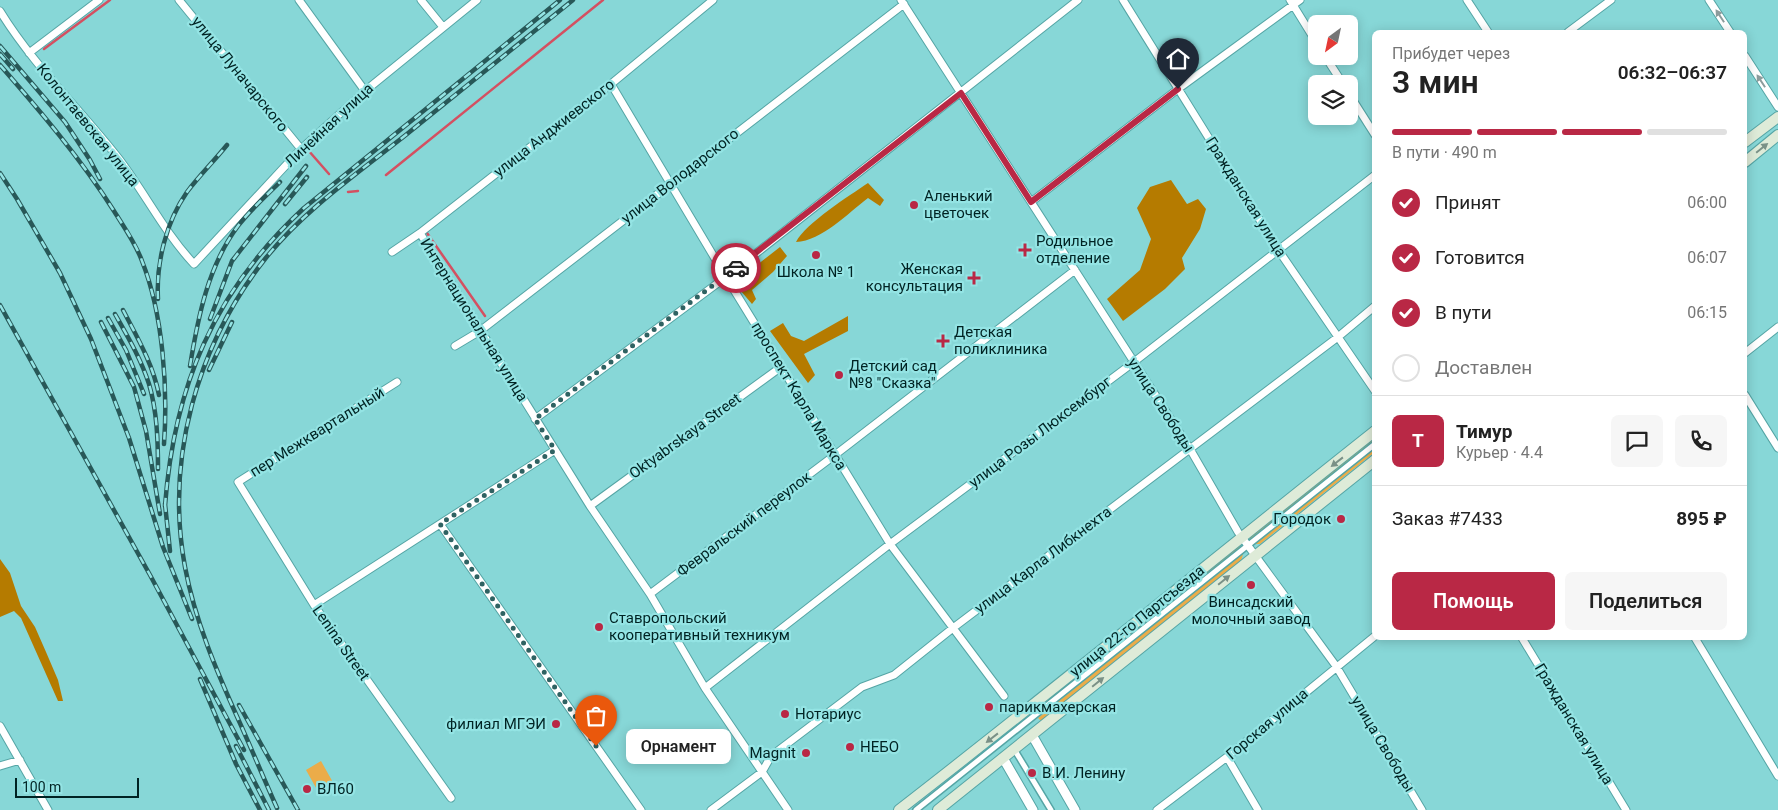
<!DOCTYPE html>
<html lang="ru">
<meta charset="utf-8">
<style>
body{margin:0;font-family:Roboto,sans-serif;background:#f6f6f6;color:#222;height:100vh;display:flex;flex-direction:column;font-size:19px;white-space:nowrap}
*{box-sizing:border-box;margin:0}
p{font-size:16px;color:#767676}
.icon{flex:none;width:28px;height:28px;fill:none;stroke:currentColor;stroke-width:2;stroke-linecap:round;stroke-linejoin:round}
.map{position:relative;flex:1;overflow:hidden}
.panel{position:absolute;left:1372px;top:30px;width:375px;height:610px;display:flex;flex-direction:column;background:#fff;border-radius:8px;box-shadow:0 2px 12px #0003}
.panel>*{flex:none}
.needle{width:32px;rotate:213deg}
.fabs{position:absolute;left:1308px;top:15px;display:grid;gap:10px}
.fabs a{display:grid;place-items:center;width:50px;height:50px;border-radius:8px;background:#fff;box-shadow:0 2px 12px #0003;font-size:25px}
.scale{position:absolute;left:15px;bottom:12px;width:124px;box-sizing:border-box;padding-left:5px;border:2px solid #002323;border-top:0;font-size:14px;line-height:18px;white-space:nowrap;color:#002323;-webkit-text-stroke:4px #94e4e4;paint-order:stroke}
.pin{position:absolute;display:grid;place-items:center;width:42px;height:42px;color:#fff;margin:-51px -21px;border-radius:50% 50% 50% 0;rotate:-45deg;box-shadow:0 0 5px #0007}
.pin .icon{rotate:45deg}
.courier{position:absolute;display:grid;place-items:center;width:50px;height:50px;margin:-25px;border:4px solid #b92845;border-radius:50%;background:#fff;color:#222;box-shadow:0 1px 6px #0007}
.bubble{position:absolute;height:35px;border-radius:8px;background:#fff;box-shadow:0 2px 12px #0003;font-size:16px;font-weight:600;line-height:35px;text-align:center}
.summary em{font-style:normal;font-weight:600}
.summary div{display:flex;flex-direction:column-reverse}
.summary{display:flex;align-items:center;justify-content:space-between;height:85px;padding:0 20px}
h1{font-size:32px;font-weight:600;line-height:38px}
.bar{display:grid;grid-template-columns:repeat(4,1fr);gap:8px 5px;align-content:center;height:60px;padding:0 20px}
.bar i{height:6px;border-radius:4px;background:#e0e0e0}
.bar .on{background:#b92845}
.bar p{grid-column:span 4}
.line{display:flex;align-items:center;gap:12px;padding:0 20px;border-top:1px solid #e0e0e0}
.line div{flex:1}
.round{display:grid;place-items:center;flex:none;width:52px;height:52px;border-radius:8px;background:#f6f6f6}
ol{padding:0 20px;list-style:none}
li{display:flex;align-items:center;gap:15px;height:55px}
li p{margin-inline-start:auto}
li .icon{padding:5px;border-radius:50%;background:#b92845;color:#fff;stroke-width:4}
li:last-child{color:#767676}
li i{width:28px;height:28px;border:2px solid #e0e0e0;border-radius:50%}
.cta{display:flex;gap:10px;margin-top:auto;padding:10px 20px}
.cta a{flex:1;height:58px;border-radius:8px;background:#b92845;color:#fff;font-size:20px;font-weight:600;line-height:58px;text-align:center}
.cta a+a{background:#f6f6f6;color:#222}
.map>svg:first-child{display:block}
.green{fill:#ebac49}
.forest{fill:#b57b00}
.lines{fill:none;stroke-linecap:round;stroke-linejoin:round}
.stream{stroke:#d45061;stroke-width:2.5}
.pedestrian-casing{stroke:#55a5a5;stroke-width:8}
.minor-casing{stroke:#55a5a5;stroke-width:9}
.tertiary-casing{stroke:#55a5a5;stroke-width:11}
.secondary-casing{stroke:#55a5a5;stroke-width:12}
.pedestrian{stroke:#fff;stroke-width:5}
.minor{stroke:#fff;stroke-width:7}
.tertiary{stroke:#fff;stroke-width:9}
.secondary{stroke:#deebd8;stroke-width:10}
.rail-casing{stroke:#285858;stroke-width:4.5}
.rail{stroke:#94e4e4;stroke-width:2.5;stroke-dasharray:8;stroke-linecap:butt}
.oneway{fill:#8c9c9c}
.oneway2{fill:#7a9187}
.done{stroke:#2f6262;stroke-width:5;stroke-dasharray:0 9}
.route{stroke:#b92845;stroke-width:6}
.poi-dot{fill:#b92845;stroke:#94e4e4;stroke-width:2}
.labels{text-anchor:middle;dominant-baseline:central;stroke-width:4.5;stroke-linejoin:round;paint-order:stroke}
.street-label{font-size:15px;fill:#002323;stroke:#94e4e4}
.poi-label{font-size:15px;fill:#002323;stroke:#94e4e4;text-anchor:start}
</style>
<div class="map">
<svg width="1778" height="810" viewBox="0 0 1778 810">
<rect width="100%" height="100%" fill="#87d7d7"/>
<path class="green" d="M1375 435V440L1251 541 1249 537Z
M1375 446V452L1260 544H1254Z
M1237 545 1241 547 1042 706 1034 707Z
M1244 551 1241 561 1042 722 1038 718Z
M321 761 335 786 320 795 306 770Z"/>
<path class="forest" d="M1171 180 1187 204 1198 199 1206 209 1200 229 1182 258 1185 269 1165 289 1123 321 1107 299 1140 270 1151 239 1137 208 1150 187Z
M868 183 884 200 880 206 868 198C848 213 822 241 796 242 806 223 849 196 868 183Z
M780 247 787 256 773 272 752 290 756 299 752 304 734 283Z
M848 316V331L804 354 815 375 808 383 770 331 783 323 791 336 804 341Z
M0 559 10 573 21 606 35 627 46 652 58 680 63 701H58L21 618 14 611 0 617Z"/>
<g class="lines">
<path class="stream" d="M44 49 110 0
M308 150 329 174
M386 175 603 0
M348 192 358 191
M427 233 485 316"/>
<defs>
<path id="pedestrian" d="M1014 749 1051 810
M916 810 1375 444"/>
<path id="minor" d="M179 0 301 149
M299 0 365 91
M421 0 443 27
M901 0 1190 449 1238 532 1336 666 1422 810
M1123 0 1279 251 1375 391
M1290 0 1316 42
M1467 0 1488 32
M1709 0 1730 32
M0 11C33 65 80 109 119 159 145 193 164 232 194 264L301 149 365 91 477 0
M1568 32 1611 0
M29 53 99 0
M1325 56 1343 84
M1745 56 1778 107
M611 84 726 277 890 544 1004 696
M1349 94 1375 135
M1031 202 1178 89 1300 0
M420 233 590 506 650 594 705 688 788 810
M392 252 420 233 611 84 713 0
M455 346 480 331 904 4
M1745 353 1778 327
M397 382 238 482 314 605 451 798
M1745 395 1778 448
M535 419 726 277 1078 0
M590 506 781 367
M440 524 641 810
M650 594 835 455 1075 270
M314 605 555 450
M1522 638 1626 810
M1695 638 1778 776
M705 688 890 544 1134 362 1375 175
M0 726 48 810
M1227 757 1258 810
M0 766 20 760
M711 810 762 772 771 756 862 687 894 675 953 628 1338 337 1375 306
M1157 810 1227 757 1375 636"/>
<path id="tertiary" d="M1032 735 1075 810
M1003 758 1033 810"/>
<path id="secondary" d="M1745 142 1778 117
M1745 162 1778 135
M899 810C1059 686 1216 557 1375 431
M938 810 1375 460"/>
</defs>
<use href="#pedestrian" class="pedestrian-casing"/>
<use href="#minor" class="minor-casing"/>
<use href="#tertiary" class="tertiary-casing"/>
<use href="#secondary" class="secondary-casing"/>
<use href="#pedestrian" class="pedestrian"/>
<use href="#minor" class="minor"/>
<use href="#tertiary" class="tertiary"/>
<use href="#secondary" class="secondary"/>
<defs>
<path id="rail" d="M0 46 65 122 90 160 100 179
M0 54 13 69
M0 65C41 112 81 159 114 211 124 227 136 244 142 261 163 314 168 388 164 444
M0 173 17 199 60 273 91 339 129 438 163 547 192 619
M285 204 307 177
M158 299C156 263 166 222 187 192 199 176 214 161 227 145
M0 305 150 575 244 750
M123 310C137 337 153 364 159 395
M115 314C128 337 141 359 149 384 157 411 158 440 158 469
M108 318 126 350 144 394
M210 319 232 261 306 166
M101 322 134 387 146 431 160 514
M190 366C198 317 208 266 238 226 250 210 266 196 280 182
M209 370 232 322
M165 504 170 551
M165 506C174 386 214 291 304 208L560 0
M200 679 236 764 260 810
M239 705 298 810
M236 746 269 810
M277 808C264 779 252 750 239 721 217 672 195 621 185 567 165 459 197 345 265 259 304 210 358 173 407 134 462 89 518 45 573 0"/>
</defs>
<use href="#rail" class="rail-casing"/>
<use href="#rail" class="rail"/>
</g>
<defs><path id="oneway-solid" d="M-6-.8H1V-3.2L6.5 0L1 3.2V.8H-6Z" transform="scale(1.25)"/></defs>
<g class="oneway">
<use href="#oneway-solid" transform="translate(1720 16) rotate(-123)"/>
<use href="#oneway-solid" transform="translate(1761 81) rotate(-123)"/>
</g>
<g class="oneway2">
<use href="#oneway-solid" transform="translate(1762 148) rotate(-39)"/>
<use href="#oneway-solid" transform="translate(1337 462) rotate(142)"/>
<use href="#oneway-solid" transform="translate(1224 580) rotate(-39)"/>
<use href="#oneway-solid" transform="translate(1098 682) rotate(-39)"/>
<use href="#oneway-solid" transform="translate(992 738) rotate(142)"/>
</g>
<g class="lines">
<path class="done" d="M596 746 440 524 555 450 535 419 736 268"/>
<path class="route" d="M736 268 961 93 1031 202 1178 89"/>
</g>
<g class="poi-dot">
<circle cx="914" cy="205" r="5"/>
<path d="M1022.5 242.5h5v5h5v5h-5v5h-5v-5h-5v-5h5z"/>
<circle cx="816" cy="255" r="5"/>
<path d="M971.5 270.5h5v5h5v5h-5v5h-5v-5h-5v-5h5z"/>
<path d="M940.5 333.5h5v5h5v5h-5v5h-5v-5h-5v-5h5z"/>
<circle cx="839" cy="375" r="5"/>
<circle cx="1341" cy="519" r="5"/>
<circle cx="1251" cy="585" r="5"/>
<circle cx="599" cy="627" r="5"/>
<circle cx="989" cy="707" r="5"/>
<circle cx="785" cy="714" r="5"/>
<circle cx="556" cy="724" r="5"/>
<circle cx="850" cy="747" r="5"/>
<circle cx="806" cy="753" r="5"/>
<circle cx="1032" cy="773" r="5"/>
<circle cx="307" cy="789" r="5"/>
</g>
<g class="labels">
<g class="street-label">
<text transform="translate(240 74) rotate(51)">улица Луначарского</text>
<text transform="translate(88 125) rotate(51)">Колонтаевская улица</text>
<text transform="translate(329 125) rotate(-43)">Линейная улица</text>
<text transform="translate(554 128) rotate(-38)">улица Анджиевского</text>
<text transform="translate(680 176) rotate(-38)">улица Володарского</text>
<text transform="translate(1246 197) rotate(58)">Гражданская улица</text>
<text transform="translate(474 320) rotate(58)">Интернациональная улица</text>
<text transform="translate(799 396) rotate(59)">проспект Карла Маркса</text>
<text transform="translate(1161 405) rotate(57)">улица Свободы</text>
<text transform="translate(317 432) rotate(-32)">пер Межквартальный</text>
<text transform="translate(1040 432) rotate(-37)">улица Розы Люксембург</text>
<text transform="translate(685 436) rotate(-36)">Oktyabrskaya Street</text>
<text transform="translate(744 524) rotate(-37)">Февральский переулок</text>
<text transform="translate(1043 560) rotate(-37)">улица Карла Либкнехта</text>
<text transform="translate(1137 621) rotate(-39)">улица 22-го Партсъезда</text>
<text transform="translate(341 643) rotate(55)">Lenina Street</text>
<text transform="translate(1267 724) rotate(-40)">Горская улица</text>
<text transform="translate(1574 724) rotate(59)">Гражданская улица</text>
<text transform="translate(1383 744) rotate(59)">улица Свободы</text>
</g>
<g class="poi-label">
<text x="924" y="196">Аленький<tspan x="924" dy="17">цветочек</tspan></text>
<text x="1036" y="241">Родильное<tspan x="1036" dy="17">отделение</tspan></text>
<text x="963" y="269" text-anchor="end">Женская<tspan x="963" dy="17">консультация</tspan></text>
<text x="816" y="272" text-anchor="middle">Школа № 1</text>
<text x="954" y="332">Детская<tspan x="954" dy="17">поликлиника</tspan></text>
<text x="849" y="366">Детский сад<tspan x="849" dy="17">№8 "Сказка"</tspan></text>
<text x="1331" y="519" text-anchor="end">Городок</text>
<text x="1251" y="602" text-anchor="middle">Винсадский<tspan x="1251" dy="17">молочный завод</tspan></text>
<text x="609" y="618">Ставропольский<tspan x="609" dy="17">кооперативный техникум</tspan></text>
<text x="999" y="707">парикмахерская</text>
<text x="795" y="714">Нотариус</text>
<text x="546" y="724" text-anchor="end">филиал МГЭИ</text>
<text x="860" y="747">НЕБО</text>
<text x="796" y="753" text-anchor="end">Magnit</text>
<text x="1042" y="773">В.И. Ленину</text>
<text x="317" y="789">ВЛ60</text>
</g>
</g>
</svg>
<div class="fabs">
<a><svg class="needle" viewBox="-14 -14 28 28"><path d="M0-13l5 13h-10z" fill="#e53935"/><path d="M0 13l5-13h-10z" fill="#767676"/></svg></a>
<a><svg class="icon" aria-label="layers" viewBox="0 0 24 24"><path d="M12 4l9 5-9 5-9-5zM3 14l9 5 9-5"/></svg></a>
</div>
<div class="scale">100 m</div>
<div class="pin" style="left:596px;top:746px;background:#ea580c"><svg class="icon" aria-label="bag" viewBox="0 0 24 24"><path d="M5 8h14l-1 12H6zM9 8a3 3 0 0 1 6 0"/></svg></div>
<div class="pin" style="left:1178px;top:89px;background:#1f2937"><svg class="icon" aria-label="home" viewBox="0 0 24 24"><path d="M3 11l9-7 9 7M6 9v11h12V9"/></svg></div>
<div class="courier" style="left:736px;top:268px"><svg class="icon" aria-label="car" viewBox="0 0 24 24"><path d="M5 17H2v-5l4-1 3-4h7l3 4 3 1v5h-3M9 17h6M6 11h13"/><circle cx="7" cy="17" r="2"/><circle cx="17" cy="17" r="2"/></svg></div>
<div class="bubble" style="left:626px;top:729px;width:105px">Орнамент</div>
<section class="panel">
<div class="summary"><div><h1>3 мин</h1><p>Прибудет через</p></div><em>06:32–06:37</em></div>
<div class="bar"><i class="on"></i><i class="on"></i><i class="on"></i><i></i><p>В пути · 490 m</p></div>
<ol>
<li><svg class="icon" aria-label="check" viewBox="0 0 24 24"><path d="M5 12l5 5 9-10"/></svg>Принят<p>06:00</p></li>
<li><svg class="icon" aria-label="check" viewBox="0 0 24 24"><path d="M5 12l5 5 9-10"/></svg>Готовится<p>06:07</p></li>
<li><svg class="icon" aria-label="check" viewBox="0 0 24 24"><path d="M5 12l5 5 9-10"/></svg>В пути<p>06:15</p></li>
<li><i></i>Доставлен</li>
</ol>
<div class="line" style="height:90px"><b class="round" style="background:#b92845;color:#fff">Т</b><div><b>Тимур</b><p>Курьер · 4.4</p></div><a class="round"><svg class="icon" aria-label="chat" viewBox="0 0 24 24"><path d="M4 5h16v11H9l-5 4z"/></svg></a><a class="round"><svg class="icon" aria-label="phone" viewBox="0 0 24 24"><path d="M5 4h4l2 5-3 2q2 4 5 5l2-3 5 2v4C11 20 4 13 5 4z"/></svg></a></div>
<div class="line" style="height:65px"><div>Заказ #7433</div><b>895 ₽</b></div>
<div class="cta"><a>Помощь</a><a>Поделиться</a></div>
</section>
</div>
